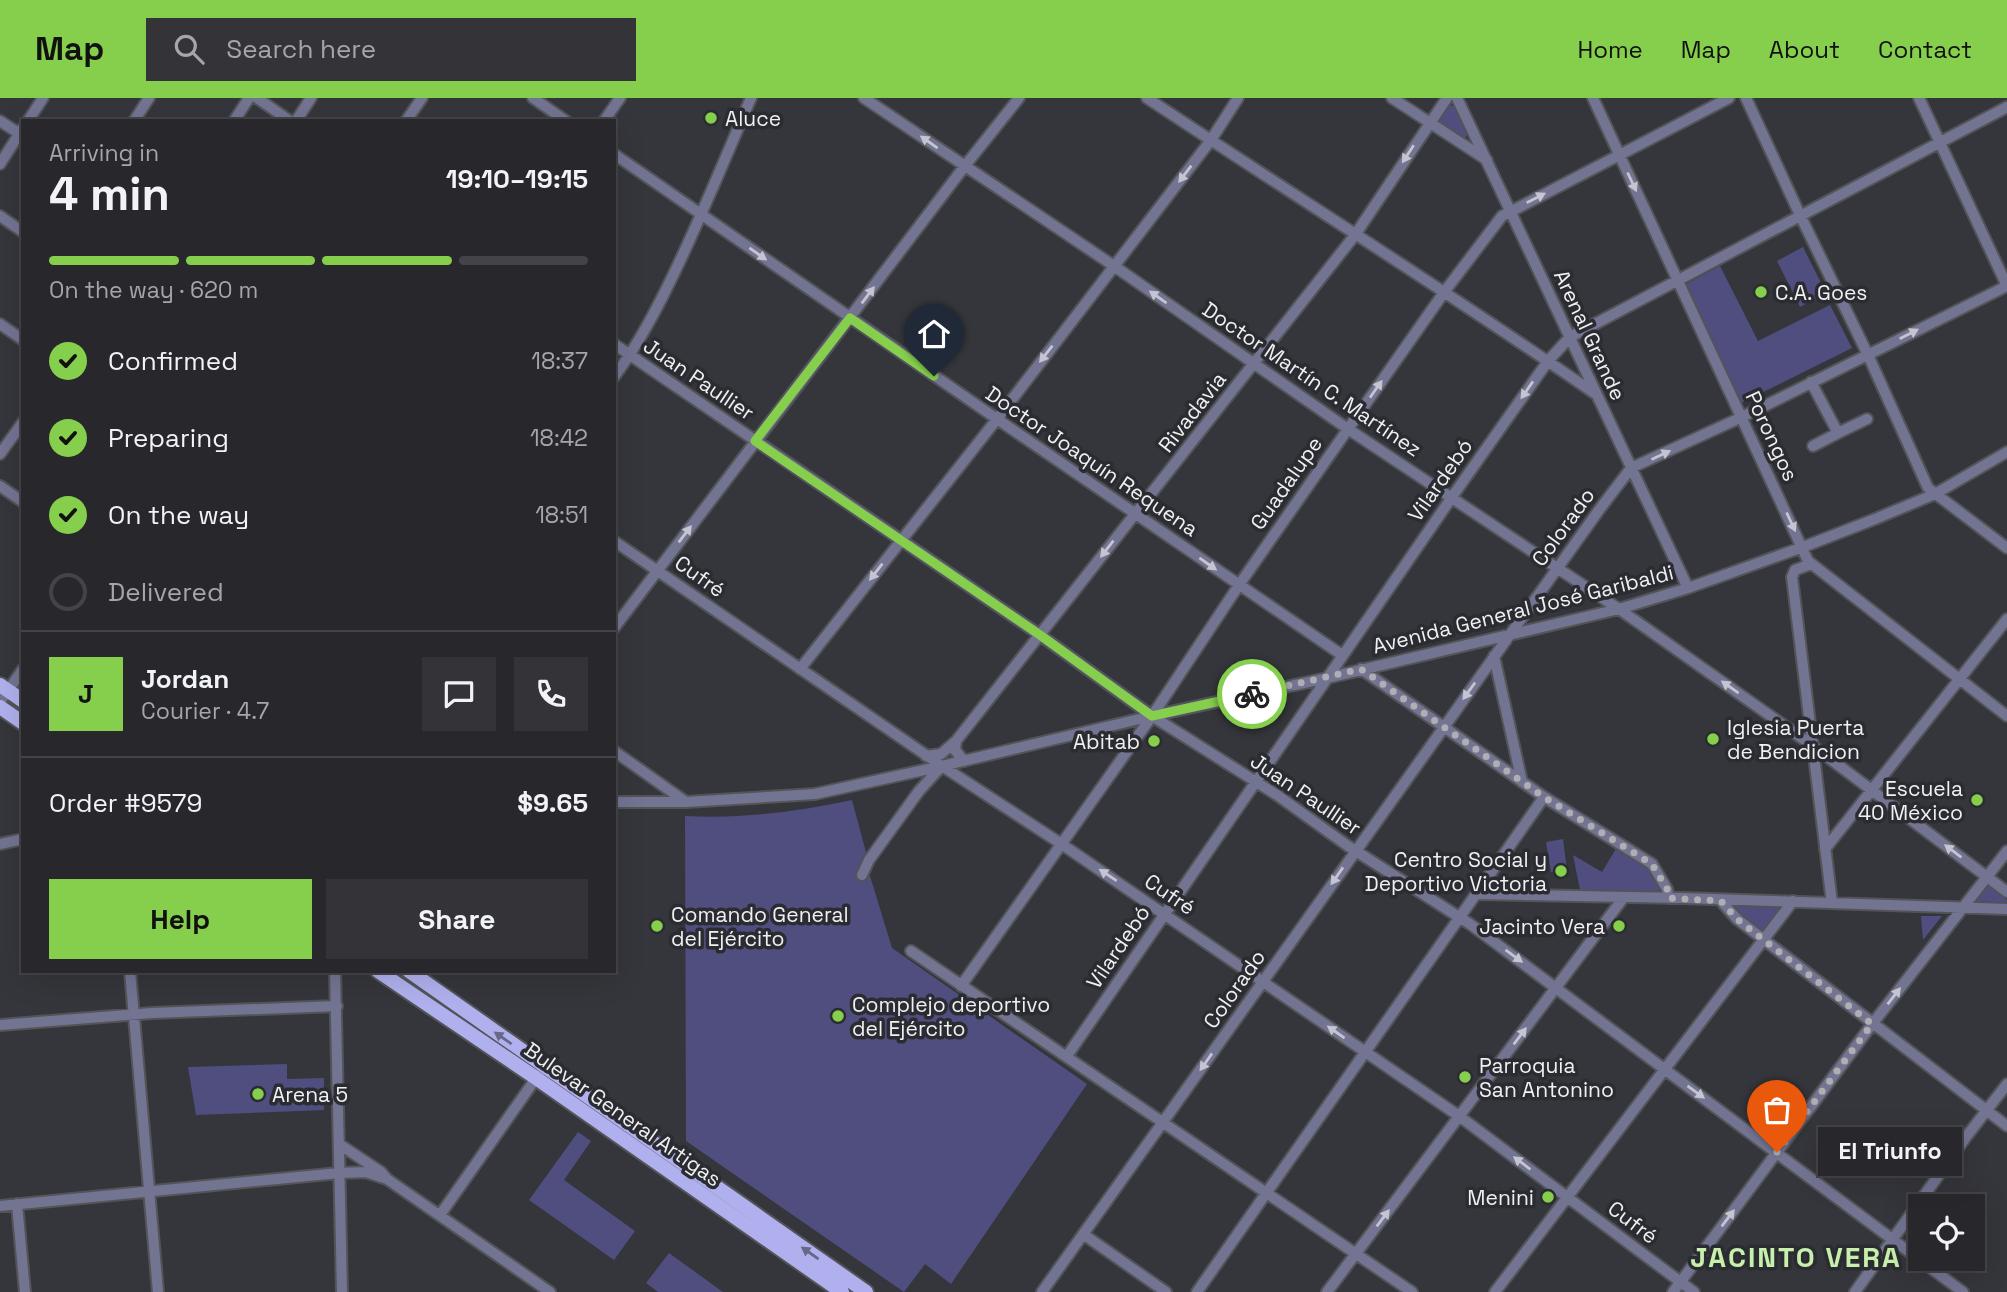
<!DOCTYPE html>
<meta charset="utf-8">
<style>
body{margin:0;font-family:"Space Grotesk",sans-serif;background:#343438;color:#f1f3f6;height:100vh;display:flex;flex-direction:column;font-size:26px;white-space:nowrap}
*{box-sizing:border-box;margin:0}
p{font-size:23px;color:#a5a6a9}
.icon{flex:none;width:38px;height:38px;fill:none;stroke:currentColor;stroke-width:2;stroke-linecap:round;stroke-linejoin:round}
.map{position:relative;flex:1;overflow:hidden}
.details{position:absolute;left:21px;top:21px;width:595px;height:854px;display:flex;flex-direction:column;background:#28282c;border-radius:0px;box-shadow:0 7px 28px #0002,0 0 0 2px #444448}
.details>*{flex:none}
.tools{position:absolute;left:1908px;top:1096px;display:grid;gap:14px}
.tools a{display:grid;place-items:center;width:77px;height:77px;border-radius:0px;background:#28282c;box-shadow:0 7px 28px #0002,0 0 0 2px #444448;font-size:35px}
.pin{position:absolute;display:grid;place-items:center;width:60px;height:60px;color:#fff;margin:-72px -30px;border-radius:50% 50% 50% 0;rotate:-45deg;box-shadow:0 0 7px #0007}
.pin .icon{rotate:45deg}
.courier{position:absolute;display:grid;place-items:center;width:70px;height:70px;margin:-35px;border:5px solid #86cf4c;border-radius:50%;background:#fff;color:#222;box-shadow:0 2px 9px #0007}
.bubble{position:absolute;height:49px;border-radius:0px;background:#28282c;box-shadow:0 7px 28px #0002,0 0 0 2px #444448;font-size:23px;font-weight:700;line-height:49px;text-align:center}
.head em{font-style:normal;font-weight:700}
.head div{display:flex;flex-direction:column-reverse}
.head{display:flex;align-items:center;justify-content:space-between;height:119px;padding:0 28px}
h1{font-size:46px;font-weight:700;line-height:52px}
.bar{display:grid;grid-template-columns:repeat(4,1fr);gap:10px 7px;align-content:center;height:84px;padding:0 28px}
.bar i{height:9px;border-radius:5px;background:#444448}
.bar .active{background:#86cf4c}
.bar p{grid-column:span 4}
.line{display:flex;align-items:center;gap:18px;padding:0 28px;border-top:2px solid #444448}
.line div{flex:1}
.round{display:grid;place-items:center;flex:none;width:74px;height:74px;border-radius:0px;background:#343438}
ol{padding:0 28px;list-style:none}
li{display:flex;align-items:center;gap:21px;height:77px}
li p{margin-inline-start:auto}
li .icon{padding:7px;border-radius:50%;background:#86cf4c;color:#111;stroke-width:4}
li:last-child{color:#a5a6a9}
li i{width:38px;height:38px;border:4px solid #444448;border-radius:50%}
.button{display:flex;gap:14px;margin-top:auto;padding:14px 28px}
.button a{flex:1;height:80px;border-radius:0px;background:#86cf4c;color:#111;font-size:28px;font-weight:700;line-height:80px;text-align:center}
.button a+a{background:#343438;color:#f1f3f6}
header{display:flex;align-items:center;gap:42px;box-sizing:border-box;height:98px;padding:0 35px;background:#86cf4c;color:#111}
header strong{font-size:33px}
nav{display:flex;gap:38px;margin-inline-start:auto;font-size:24px}
.search{width:490px;height:63px;background:#343438;display:flex;align-items:center;gap:18px;box-sizing:border-box;padding:0 24px;border-radius:0px;color:#a5a6a9;font-size:26px}
.map>svg:first-child{display:block}
.green{fill:#4f4e7e}
.lines{fill:none;stroke-linecap:round;stroke-linejoin:round}
.minor-casing{stroke:#535458;stroke-width:14}
.major-casing{stroke:#535458;stroke-width:18}
.minor{stroke:#737492;stroke-width:10}
.major{stroke:#b0b0ee;stroke-width:14}
.oneway{fill:#c4c5d1}
.oneway2{fill:#676786}
.done{stroke:#afafb3;stroke-width:7;stroke-dasharray:0 12.6}
.route{stroke:#86cf4c;stroke-width:9}
.poi-dot{fill:#86cf4c;stroke:#2b2c31;stroke-width:2.5}
.labels{text-anchor:middle;dominant-baseline:central;stroke-width:7;stroke-linejoin:round;paint-order:stroke}
.poi-label{font-size:21px;fill:#f0f0f3;stroke:#2b2c31;text-anchor:start}
.street-label{font-size:21px;fill:#f0f0f3;stroke:#2b2c31}
.district-label{font-size:28px;font-weight:bold;letter-spacing:2px;fill:#c7f0ac;stroke:#2b2c31}
</style>
<header>
<strong>Map</strong>
<div class="search"><svg class="icon" aria-label="search" viewBox="0 0 24 24"><circle cx="10" cy="10" r="6"/><path d="M15 15l6 6"/></svg>Search here</div>
<nav><a>Home</a><a>Map</a><a>About</a><a>Contact</a></nav>
</header>
<div class="map">
<svg width="2007" height="1194" viewBox="0 0 2007 1194">
<rect width="100%" height="100%" fill="#35363b"/>
<path class="green" d="M1448 7 1454 8 1467 37 1465 42 1439 25V21Z
M1803 149 1826 195 1800 209 1777 163Z
M1720 168 1758 243 1830 207 1852 250 1741 305 1684 187Z
M852 702 867 758 856 778 865 782 868 777 870 778 892 850 1087 986 951 1186 925 1166 904 1194 686 1043 685 718C741 721 797 714 852 702Z
M1563 741 1567 772 1551 774 1546 744Z
M1617 749 1647 768 1660 788 1658 795 1654 796 1580 792 1573 757 1602 774Z
M1988 787 2007 802V805L1978 803 1976 802Z
M1736 806 1777 807 1780 811 1762 834 1736 814 1734 810Z
M1921 818H1942L1923 842Z
M287 966V981L324 980V1012L196 1017 188 969Z
M578 1034 591 1043 564 1082 635 1133 614 1162 529 1102Z
M669 1155 723 1194H658L646 1185Z"/>
<g class="lines">
<defs>
<path id="minor" d="M257 0 290 23
M533 0 566 23
M864 0 1114 168 1348 331 1619 511 1813 648 2007 794
M1147 0C1296 99 1447 193 1594 295
M1392 0 1487 62
M1457 0 1688 490
M1593 0 1808 463 2007 618
M1746 0 1800 117 1868 257 1928 390 2007 450
M1919 0 2007 188
M0 23 23 38
M28 23 43 0
M134 23 149 0
M234 23 249 0
M296 23 311 0
M406 23 422 0
M604 23 620 0
M614 56 997 321 1342 557
M0 66 23 30
M0 118 23 134
M0 226 23 242
M614 246 1040 537 1152 618 1277 697 1348 748 1470 826 1963 1194
M614 279C640 244 659 207 678 167 704 112 727 56 751 0
M1811 284 1838 335 1867 321
M1813 348 1838 335
M0 356 23 324
M0 388 23 404
M614 443 942 668 1060 745 1459 1018 1694 1194
M1811 466 1795 472 1792 479 1832 805
M614 530 964 69 1019 0
M1494 558 1522 684
M800 571 997 321 1211 42 1238 0
M1361 571 1544 699 1652 766 1667 791 1669 800
M0 604 23 571
M614 653 686 704
M926 658 941 656 956 643
M964 663 955 652 956 643 1355 137 1447 0
M614 704H686L815 696 942 668 1152 618 1327 580 1619 511 1688 490 1803 449 1875 421 1935 396 2007 354
M0 746 23 741
M1825 751 2007 521
M862 777 869 762 919 693 940 670
M1477 796 1683 800 2007 811
M1721 803 1737 821 2007 1028
M911 853 1412 1194
M130 873 158 1194
M335 873 342 1194
M961 888 1152 618 1239 487 1348 331 1445 193 1502 118 1729 0
M0 927 152 915 337 908
M1067 958 1452 399 1548 263 1570 239 2007 9
M339 1046 381 1074 387 1081 550 1194
M17 1106 25 1194
M0 1108 339 1075 366 1074 387 1081
M440 1117 539 976
M1083 1136 1166 1194
M1042 1194 1509 538 1599 412 1631 370 1742 319 2007 188
M1197 1194 1544 699
M1327 1194 1624 799
M1495 1194 1793 803
M1673 1194 1873 925 2007 753
M1855 1194 1966 1039 2007 986"/>
<path id="major" d="M0 587 23 603
M0 609 23 625
M378 873 536 980 842 1194
M409 873 866 1194"/>
</defs>
<use href="#minor" class="minor-casing"/>
<use href="#major" class="major-casing"/>
<use href="#minor" class="minor"/>
<use href="#major" class="major"/>
</g>
<defs><path id="oneway-solid" d="M-6-.8H1V-3.2L6.5 0L1 3.2V.8H-6Z" transform="scale(1.75)"/></defs>
<g class="oneway">
<use href="#oneway-solid" transform="translate(929 44) rotate(-145)"/>
<use href="#oneway-solid" transform="translate(1408 56) rotate(123)"/>
<use href="#oneway-solid" transform="translate(1185 76) rotate(127)"/>
<use href="#oneway-solid" transform="translate(1632 84) rotate(65)"/>
<use href="#oneway-solid" transform="translate(1536 100) rotate(-27)"/>
<use href="#oneway-solid" transform="translate(758 156) rotate(35)"/>
<use href="#oneway-solid" transform="translate(868 197) rotate(-53)"/>
<use href="#oneway-solid" transform="translate(1158 199) rotate(-145)"/>
<use href="#oneway-solid" transform="translate(1909 236) rotate(-27)"/>
<use href="#oneway-solid" transform="translate(1046 256) rotate(128)"/>
<use href="#oneway-solid" transform="translate(1376 291) rotate(-55)"/>
<use href="#oneway-solid" transform="translate(1527 292) rotate(125)"/>
<use href="#oneway-solid" transform="translate(1661 357) rotate(-25)"/>
<use href="#oneway-solid" transform="translate(1791 424) rotate(65)"/>
<use href="#oneway-solid" transform="translate(685 436) rotate(-53)"/>
<use href="#oneway-solid" transform="translate(1107 451) rotate(128)"/>
<use href="#oneway-solid" transform="translate(1208 466) rotate(35)"/>
<use href="#oneway-solid" transform="translate(876 474) rotate(128)"/>
<use href="#oneway-solid" transform="translate(1730 589) rotate(-145)"/>
<use href="#oneway-solid" transform="translate(1469 593) rotate(126)"/>
<use href="#oneway-solid" transform="translate(1953 753) rotate(-143)"/>
<use href="#oneway-solid" transform="translate(1108 777) rotate(-146)"/>
<use href="#oneway-solid" transform="translate(1337 778) rotate(125)"/>
<use href="#oneway-solid" transform="translate(1514 858) rotate(36)"/>
<use href="#oneway-solid" transform="translate(1894 898) rotate(-52)"/>
<use href="#oneway-solid" transform="translate(1336 934) rotate(-145)"/>
<use href="#oneway-solid" transform="translate(1520 938) rotate(-53)"/>
<use href="#oneway-solid" transform="translate(1206 964) rotate(125)"/>
<use href="#oneway-solid" transform="translate(1696 994) rotate(36)"/>
<use href="#oneway-solid" transform="translate(1522 1065) rotate(-143)"/>
<use href="#oneway-solid" transform="translate(1383 1120) rotate(-53)"/>
<use href="#oneway-solid" transform="translate(1728 1120) rotate(-53)"/>
</g>
<g class="oneway2">
<use href="#oneway-solid" transform="translate(503 940) rotate(-145)"/>
<use href="#oneway-solid" transform="translate(810 1155) rotate(-145)"/>
</g>
<g class="lines">
<path class="done" d="M1252 596 1361 571 1544 699 1652 766 1667 791 1669 800 1721 803 1737 821 1872 926 1777 1054"/>
<path class="route" d="M934 278 850 220 755 343 1040 537 1152 618 1252 596"/>
</g>
<g class="poi-dot">
<circle cx="711" cy="20" r="7"/>
<circle cx="1761" cy="194" r="7"/>
<circle cx="1713" cy="641" r="7"/>
<circle cx="1154" cy="643" r="7"/>
<circle cx="1977" cy="702" r="7"/>
<circle cx="1561" cy="773" r="7"/>
<circle cx="657" cy="828" r="7"/>
<circle cx="1619" cy="828" r="7"/>
<circle cx="838" cy="918" r="7"/>
<circle cx="1465" cy="979" r="7"/>
<circle cx="258" cy="996" r="7"/>
<circle cx="1548" cy="1099" r="7"/>
</g>
<g class="labels">
<g class="poi-label">
<text x="725" y="20">Aluce</text>
<text x="1775" y="194">C.A. Goes</text>
<text x="1727" y="629">Iglesia Puerta<tspan x="1727" dy="24">de Bendicion</tspan></text>
<text x="1140" y="643" text-anchor="end">Abitab</text>
<text x="1963" y="690" text-anchor="end">Escuela<tspan x="1963" dy="24">40 México</tspan></text>
<text x="1547" y="761" text-anchor="end">Centro Social y<tspan x="1547" dy="24">Deportivo Victoria</tspan></text>
<text x="671" y="816">Comando General<tspan x="671" dy="24">del Ejército</tspan></text>
<text x="1605" y="828" text-anchor="end">Jacinto Vera</text>
<text x="852" y="906">Complejo deportivo<tspan x="852" dy="24">del Ejército</tspan></text>
<text x="1479" y="967">Parroquia<tspan x="1479" dy="24">San Antonino</tspan></text>
<text x="272" y="996">Arena 5</text>
<text x="1534" y="1099" text-anchor="end">Menini</text>
</g>
<g class="street-label">
<text transform="translate(1590 237) rotate(65)">Arenal Grande</text>
<text transform="translate(699 281) rotate(34)">Juan Paullier</text>
<text transform="translate(1312 281) rotate(34)">Doctor Martín C. Martínez</text>
<text transform="translate(1192 314) rotate(-52)">Rivadavia</text>
<text transform="translate(1772 338) rotate(65)">Porongos</text>
<text transform="translate(1092 363) rotate(34)">Doctor Joaquín Requena</text>
<text transform="translate(1440 382) rotate(-55)">Vilardebó</text>
<text transform="translate(1286 385) rotate(-55)">Guadalupe</text>
<text transform="translate(1563 429) rotate(-54)">Colorado</text>
<text transform="translate(700 478) rotate(35)">Cufré</text>
<text transform="translate(1523 511) rotate(-14)">Avenida General José Garibaldi</text>
<text transform="translate(1306 696) rotate(34)">Juan Paullier</text>
<text transform="translate(1170 796) rotate(34)">Cufré</text>
<text transform="translate(1118 849) rotate(-56)">Vilardebó</text>
<text transform="translate(1234 891) rotate(-55)">Colorado</text>
<text transform="translate(623 1016) rotate(35)">Bulevar General Artigas</text>
<text transform="translate(1633 1124) rotate(37)">Cufré</text>
</g>
<g class="district-label">
<text x="1796" y="1159">JACINTO VERA</text>
</g>
</g>
</svg>
<div class="tools">
<a><svg class="icon" aria-label="locate" viewBox="0 0 24 24"><circle cx="12" cy="12" r="6"/><path d="M12 2v4M12 18v4M2 12h4M18 12h4"/></svg></a>
</div>
<div class="pin" style="left:1777px;top:1054px;background:#ea580c"><svg class="icon" aria-label="bag" viewBox="0 0 24 24"><path d="M5 8h14l-1 12H6zM9 8a3 3 0 0 1 6 0"/></svg></div>
<div class="pin" style="left:934px;top:278px;background:#1f2937"><svg class="icon" aria-label="home" viewBox="0 0 24 24"><path d="M3 11l9-7 9 7M6 9v11h12V9"/></svg></div>
<div class="courier" style="left:1252px;top:596px"><svg class="icon" aria-label="bike" viewBox="0 0 24 24"><circle cx="6" cy="16" r="4"/><circle cx="18" cy="16" r="4"/><path d="M6 16l4-8h5l3 8M10 8l3 8H6M13 5h3"/></svg></div>
<div class="bubble" style="left:1818px;top:1029px;width:144px">El Triunfo</div>
<section class="details">
<div class="head"><div><h1>4 min</h1><p>Arriving in</p></div><em>19:10–19:15</em></div>
<div class="bar"><i class="active"></i><i class="active"></i><i class="active"></i><i></i><p>On the way · 620 m</p></div>
<ol>
<li><svg class="icon" aria-label="check" viewBox="0 0 24 24"><path d="M5 12l5 5 9-10"/></svg>Confirmed<p>18:37</p></li>
<li><svg class="icon" aria-label="check" viewBox="0 0 24 24"><path d="M5 12l5 5 9-10"/></svg>Preparing<p>18:42</p></li>
<li><svg class="icon" aria-label="check" viewBox="0 0 24 24"><path d="M5 12l5 5 9-10"/></svg>On the way<p>18:51</p></li>
<li><i></i>Delivered</li>
</ol>
<div class="line" style="height:126px"><b class="round" style="background:#86cf4c;color:#111">J</b><div><b>Jordan</b><p>Courier · 4.7</p></div><a class="round"><svg class="icon" aria-label="chat" viewBox="0 0 24 24"><path d="M4 5h16v11H9l-5 4z"/></svg></a><a class="round"><svg class="icon" aria-label="phone" viewBox="0 0 24 24"><path d="M5 4h4l2 5-3 2q2 4 5 5l2-3 5 2v4C11 20 4 13 5 4z"/></svg></a></div>
<div class="line" style="height:91px"><div>Order #9579</div><b>$9.65</b></div>
<div class="button"><a>Help</a><a>Share</a></div>
</section>
</div>
